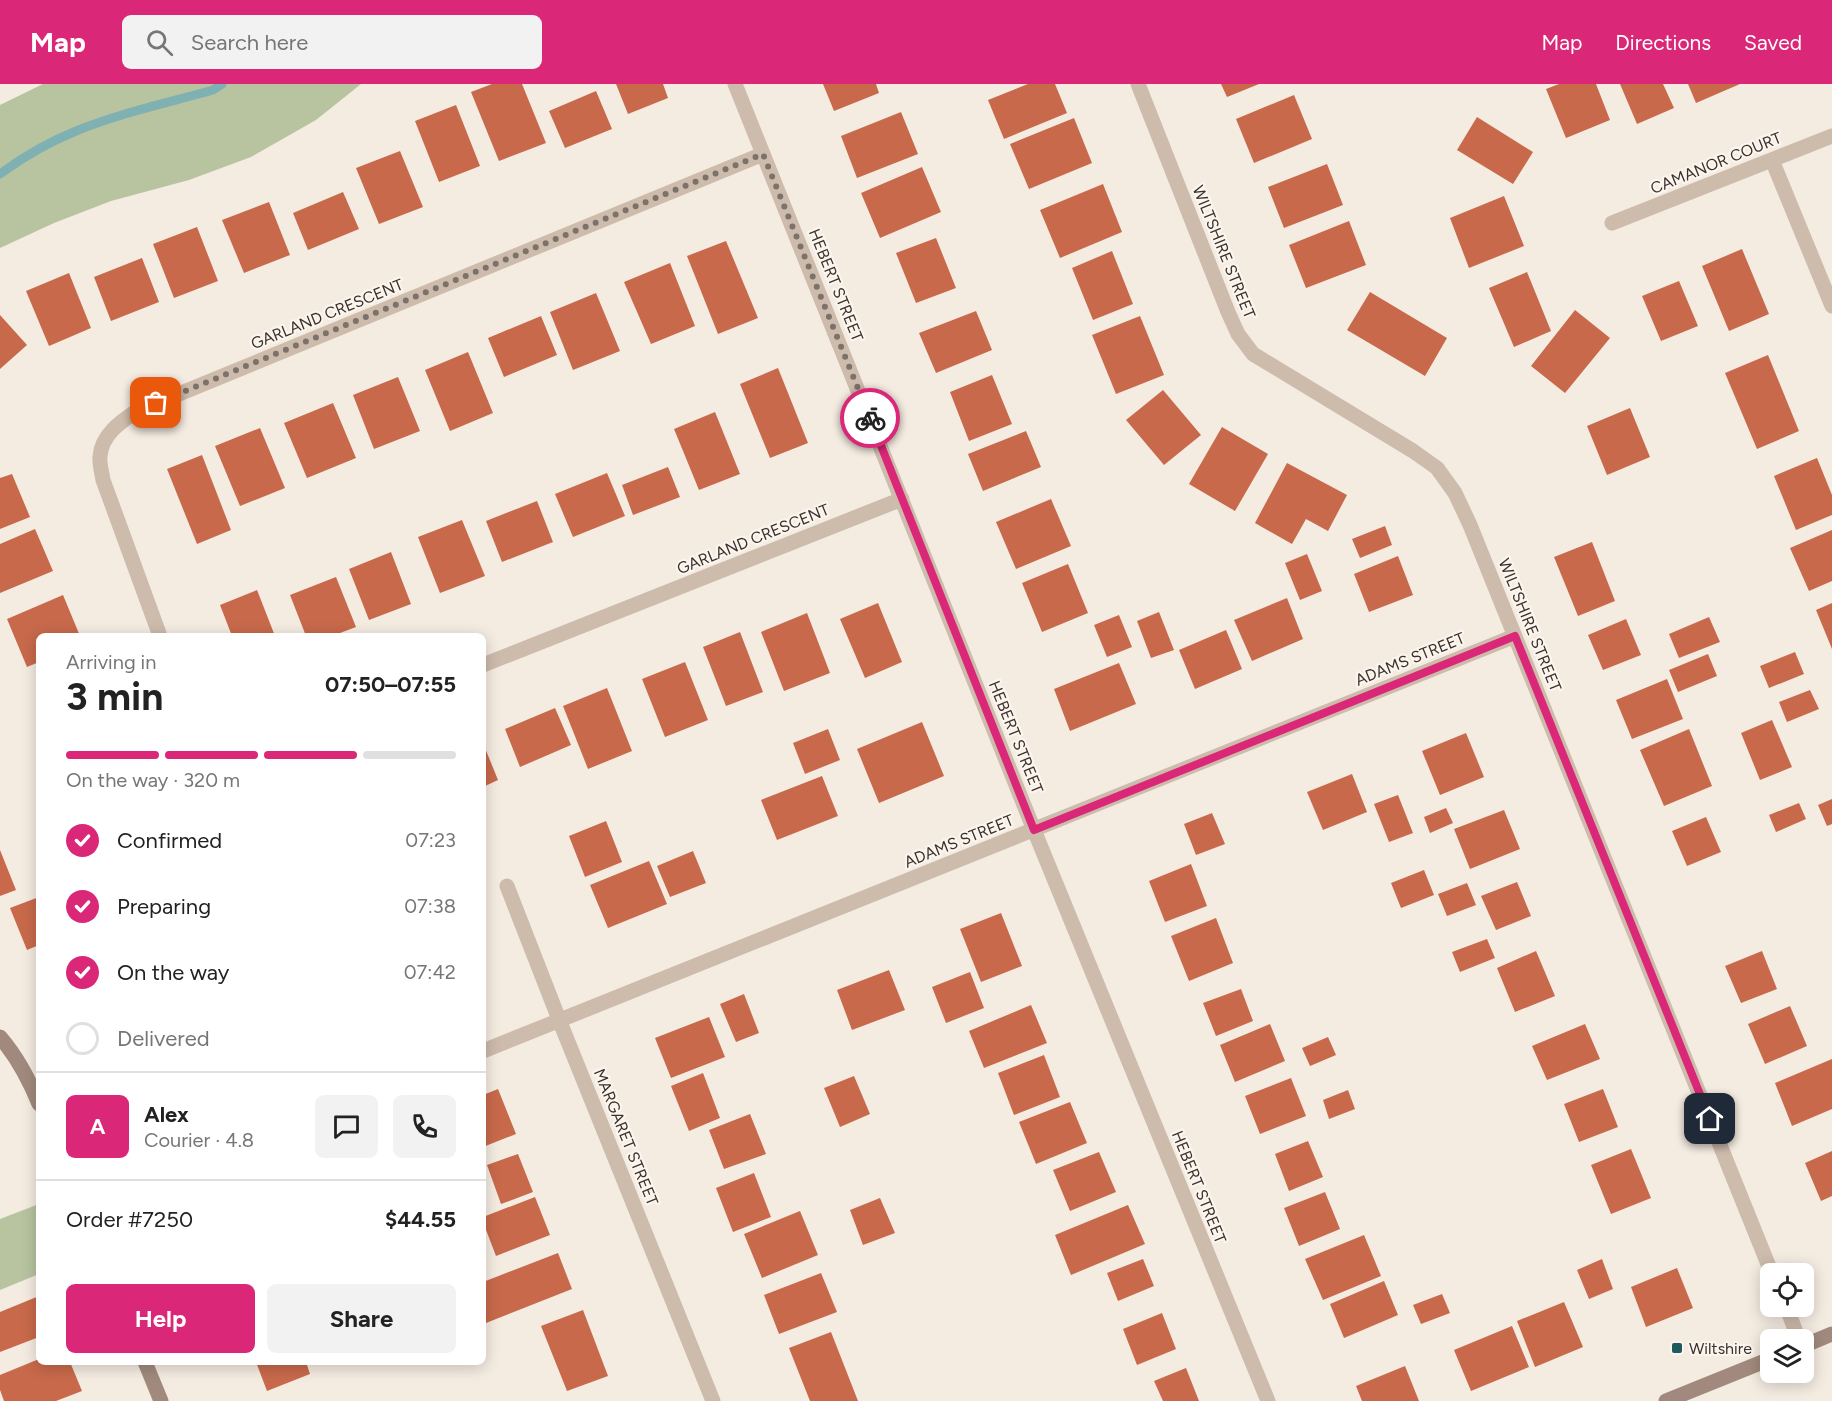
<!DOCTYPE html>
<meta charset="utf-8">
<style>
body{margin:0;font-family:Figtree,sans-serif;background:#f2f2f2;color:#222;height:100vh;display:flex;flex-direction:column;font-size:22px;white-space:nowrap}
*{box-sizing:border-box;margin:0}
p{font-size:20px;color:#767676}
.icon{flex:none;width:33px;height:33px;fill:none;stroke:currentColor;stroke-width:2;stroke-linecap:round;stroke-linejoin:round}
.map{position:relative;flex:1;overflow:hidden}
.drawer{position:absolute;left:36px;top:549px;width:450px;height:732px;display:flex;flex-direction:column;background:#fff;border-radius:9px;box-shadow:0 3px 15px #0003}
.drawer>*{flex:none}
.controls{position:absolute;left:1760px;top:1179px;display:grid;gap:12px}
.controls a{display:grid;place-items:center;width:54px;height:54px;border-radius:9px;background:#fff;box-shadow:0 3px 15px #0003;font-size:30px}
.pin{position:absolute;display:grid;place-items:center;width:51px;height:51px;color:#fff;margin:-26px;border-radius:12px;box-shadow:0 3px 9px #0006}
.courier{position:absolute;display:grid;place-items:center;width:60px;height:60px;margin:-30px;border:4px solid #db2777;border-radius:50%;background:#fff;color:#222;box-shadow:0 2px 8px #0007}
.headline em{font-style:normal;font-weight:700}
.headline div{display:flex;flex-direction:column-reverse}
.headline{display:flex;align-items:center;justify-content:space-between;height:102px;padding:0 30px}
h1{font-size:39px;font-weight:700;line-height:45px}
.bar{display:grid;grid-template-columns:repeat(4,1fr);gap:9px 6px;align-content:center;height:72px;padding:0 30px}
.bar i{height:8px;border-radius:4px;background:#e0e0e0}
.bar .active{background:#db2777}
.bar p{grid-column:span 4}
.line{display:flex;align-items:center;gap:15px;padding:0 30px;border-top:2px solid #e0e0e0}
.line div{flex:1}
.round{display:grid;place-items:center;flex:none;width:63px;height:63px;border-radius:9px;background:#f2f2f2}
ol{padding:0 30px;list-style:none}
li{display:flex;align-items:center;gap:18px;height:66px}
li p{margin-inline-start:auto}
li .icon{padding:6px;border-radius:50%;background:#db2777;color:#fff;stroke-width:4}
li:last-child{color:#767676}
li i{width:33px;height:33px;border:3px solid #e0e0e0;border-radius:50%}
.primary-button{display:flex;gap:12px;margin-top:auto;padding:12px 30px}
.primary-button a{flex:1;height:69px;border-radius:9px;background:#db2777;color:#fff;font-size:24px;font-weight:700;line-height:69px;text-align:center}
.primary-button a+a{background:#f2f2f2;color:#222}
header{display:flex;align-items:center;gap:36px;box-sizing:border-box;height:84px;padding:0 30px;background:#db2777;color:#fff}
header strong{font-size:28px}
nav{display:flex;gap:33px;margin-inline-start:auto;font-size:21px}
.search{width:420px;height:54px;background:#f2f2f2;display:flex;align-items:center;gap:15px;box-sizing:border-box;padding:0 21px;border-radius:9px;color:#767676;font-size:22px}
.map>svg:first-child{display:block}
.green{fill:#b8c4a0}
.lines{fill:none;stroke-linecap:round;stroke-linejoin:round}
.stream{stroke:#7fb0b2;stroke-width:9}
.building{fill:#c8694b}
.street{stroke:#cdbbac;stroke-width:15}
.secondary{stroke:#a18a7d;stroke-width:15}
.done{stroke:#7c716b;stroke-width:6;stroke-dasharray:0 10.8}
.route{stroke:#db2777;stroke-width:8}
.poi-dot{fill:#1f5a5e;stroke:#fbf5ee;stroke-width:2}
.labels{text-anchor:middle;dominant-baseline:central;stroke-width:4.5;stroke-linejoin:round;paint-order:stroke}
.street-label{font-size:16px;fill:#3b302b;stroke:#fbf5ee}
.poi-label{font-size:16px;fill:#3b302b;stroke:#fbf5ee;text-anchor:start}
</style>
<header>
<strong>Map</strong>
<div class="search"><svg class="icon" aria-label="search" viewBox="0 0 24 24"><circle cx="10" cy="10" r="6"/><path d="M15 15l6 6"/></svg>Search here</div>
<nav><a>Map</a><a>Directions</a><a>Saved</a></nav>
</header>
<div class="map">
<svg width="1832" height="1317" viewBox="0 0 1832 1317">
<rect width="100%" height="100%" fill="#f4ebe1"/>
<path class="green" d="M43 0H361L316 36 251 73 189 96 111 117 54 139 0 164V21Z
M39 1120V1190L0 1206V1135Z"/>
<g class="lines">
<path class="stream" d="M0 90C23 73 49 58 76 47 120 29 167 19 213 6L222 0"/>
</g>
<path class="building" d="M492 0H522L546 59 499 77 471 8Z
M616 0H663L668 14 628 30Z
M823 0H876L879 9 834 27Z
M1028 0H1055L1067 29 1004 55 988 16Z
M1221 0H1259L1227 13Z
M1559 0H1596L1610 36 1566 54 1546 5Z
M1620 0H1663L1674 24 1637 40Z
M1688 0H1740L1696 19Z
M596 7 612 45 565 64 549 27Z
M1294 11 1312 55 1254 79 1236 35Z
M456 21 480 82 439 98 415 37Z
M901 28 918 70 857 94 841 52Z
M1477 33 1533 68 1513 100 1457 66Z
M1074 34 1092 79 1029 105 1010 60Z
M400 67 423 123 379 140 356 84Z
M1327 80 1343 121 1284 144 1268 103Z
M922 83 941 128 880 154 861 109Z
M1103 100 1122 148 1060 174 1040 126Z
M343 108 359 145 308 166 293 129Z
M1504 112 1524 162 1469 184 1450 134Z
M269 118 290 171 244 189 222 136Z
M1349 137 1366 181 1306 204 1289 161Z
M197 143 218 197 174 214 153 160Z
M936 154 956 204 916 219 896 169Z
M726 157 758 234 718 250 687 172Z
M1742 165 1769 230 1729 247 1702 182Z
M1112 167 1133 220 1093 236 1072 184Z
M142 174 159 218 111 237 94 193Z
M670 179 695 242 651 260 624 198Z
M1527 188 1551 247 1514 263 1489 204Z
M69 189 91 244 49 262 26 207Z
M1679 197 1698 242 1661 257 1642 212Z
M1370 208 1447 254 1425 292 1347 246Z
M596 209 620 267 573 286 550 228Z
M1575 226 1610 254 1565 309 1531 282Z
M976 227 992 266 936 289 919 249Z
M0 231 27 261 0 285Z
M541 232 557 271 504 293 488 254Z
M1140 232 1164 291 1116 310 1092 251Z
M468 268 493 329 450 347 425 286Z
M1768 271 1799 347 1757 365 1725 289Z
M778 284 808 359 770 374 740 300Z
M992 291 1012 340 969 357 950 308Z
M398 293 420 347 374 365 353 311Z
M1163 306 1201 351 1164 381 1126 336Z
M333 319 356 374 307 394 284 339Z
M1630 324 1650 373 1607 391 1587 342Z
M715 328 740 390 699 406 674 345Z
M1222 343 1268 370 1235 427 1189 400Z
M260 344 285 404 240 422 215 362Z
M1026 347 1041 383 983 407 968 370Z
M202 371 231 446 197 460 167 385Z
M1817 374 1832 411V431L1796 446 1774 392Z
M1287 379 1347 411 1328 447 1306 435 1292 460 1255 439Z
M668 383 680 413 633 431 622 401Z
M607 389 625 432 573 453 555 410Z
M12 390 30 433 0 445V394Z
M1051 415 1071 462 1016 485 996 438Z
M537 417 553 458 502 478 486 437Z
M462 436 485 492 440 509 418 453Z
M1385 442 1392 461 1360 474 1352 455Z
M35 445 53 487 0 509V460Z
M1832 446V497L1809 507 1790 464Z
M1592 458 1615 517 1578 532 1554 473Z
M391 468 411 520 369 536 349 485Z
M1307 470 1322 507 1300 516 1285 479Z
M1398 472 1413 511 1369 528 1354 490Z
M1068 480 1088 529 1042 548 1022 499Z
M336 493 356 543 332 552H306L290 511Z
M257 506 275 552H232L220 521Z
M63 511 80 552H39V578L27 583 7 535Z
M1287 514 1303 555 1252 577 1234 536Z
M878 519 902 578 865 594 840 535Z
M1832 519V565L1816 526Z
M1159 528 1174 566 1151 574 1137 537Z
M807 529 830 589 784 607 761 548Z
M1119 531 1132 563 1107 573 1094 541Z
M1709 533 1720 558 1679 574 1669 550Z
M1626 535 1641 571 1603 586 1588 551Z
M1226 546 1242 585 1195 605 1179 566Z
M740 548 763 608 726 622 703 563Z
M1795 568 1804 590 1769 604 1760 582Z
M1708 570 1717 592 1678 608 1669 586Z
M685 578 708 636 665 653 642 595Z
M1119 579 1136 620 1070 647 1054 605Z
M1667 595 1683 635 1632 655 1616 616Z
M607 604 632 667 588 685 563 622Z
M1810 606 1819 625 1787 638 1779 618Z
M555 624 571 661 520 683 505 645Z
M1772 636 1792 683 1760 696 1741 649Z
M922 638 944 692 879 719 857 665Z
M828 645 840 676 805 690 793 659Z
M1689 645 1712 702 1664 722 1640 666Z
M1466 649 1484 693 1440 711 1422 667Z
M483 659 498 696 483 703Z
M1352 690 1367 728 1323 746 1307 708Z
M822 692 838 732 777 756 761 716Z
M1398 711 1413 749 1389 758 1374 720Z
M1832 715V740L1827 742 1818 721Z
M1799 719 1806 735 1776 748 1769 731Z
M1446 724 1453 739 1430 749 1424 733Z
M1504 726 1520 765 1470 785 1454 745Z
M1212 729 1225 760 1196 771 1184 740Z
M1706 733 1721 768 1687 782 1672 747Z
M606 737 622 778 585 793 569 752Z
M0 766 16 806 0 812Z
M693 767 706 799 670 813 657 782Z
M649 777 667 820 608 844 590 801Z
M1191 780 1207 822 1165 838 1149 797Z
M1424 786 1434 811 1401 824 1391 799Z
M1517 798 1531 832 1496 846 1481 812Z
M1467 799 1476 821 1447 832 1438 810Z
M39 813V861L27 866 10 824Z
M1001 829 1022 882 981 898 960 845Z
M1216 834 1233 879 1189 897 1171 852Z
M1487 855 1495 874 1460 888 1452 868Z
M1536 867 1555 912 1515 928 1497 884Z
M1762 867 1777 905 1741 919 1725 882Z
M889 886 905 926 852 946 837 906Z
M970 888 984 924 946 939 932 903Z
M1241 905 1253 937 1216 952 1203 919Z
M744 910 759 949 736 958 720 920Z
M1031 921 1047 959 984 984 969 947Z
M1790 922 1807 962 1765 980 1748 940Z
M709 933 725 973 671 994 655 954Z
M1270 940 1285 977 1235 998 1220 961Z
M1585 940 1600 975 1547 996 1532 962Z
M1328 953 1336 971 1310 982 1302 964Z
M1044 971 1060 1013 1014 1031 998 989Z
M1832 975V1025L1792 1042 1775 999Z
M703 989 720 1034 689 1047 671 1002Z
M854 992 870 1030 840 1043 824 1004Z
M1291 994 1306 1032 1260 1050 1245 1012Z
M498 1005 516 1050 483 1063V1011Z
M1603 1005 1618 1043 1579 1058 1564 1020Z
M1348 1006 1355 1025 1329 1035 1323 1016Z
M1070 1018 1087 1059 1036 1080 1019 1038Z
M750 1030 766 1070 724 1085 709 1046Z
M1308 1057 1323 1093 1289 1107 1275 1070Z
M1631 1065 1651 1114 1611 1130 1591 1081Z
M1832 1067V1112L1821 1117 1805 1079Z
M1099 1068 1116 1108 1070 1127 1053 1086Z
M518 1070 533 1108 501 1120 487 1081Z
M754 1089 771 1133 733 1148 716 1104Z
M1325 1108 1340 1145 1299 1162 1284 1124Z
M535 1113 550 1151 496 1172 483 1138V1133Z
M880 1114 895 1149 863 1161 850 1126Z
M1128 1121 1145 1160 1071 1191 1055 1151Z
M800 1127 818 1171 762 1194 744 1150Z
M1364 1151 1381 1192 1323 1216 1305 1175Z
M558 1169 572 1205 486 1239 483 1232V1198Z
M1143 1175 1154 1202 1118 1217 1107 1189Z
M1602 1175 1613 1205 1589 1215 1577 1186Z
M1677 1184 1693 1224 1646 1243 1631 1203Z
M821 1189 837 1228 779 1250 764 1211Z
M1384 1197 1398 1231 1344 1254 1330 1220Z
M1442 1210 1450 1229 1421 1240 1413 1221Z
M39 1212V1253L0 1268V1228Z
M1564 1218 1583 1263 1535 1283 1517 1237Z
M583 1226 608 1292 567 1307 541 1242Z
M1162 1229 1176 1265 1137 1281 1123 1245Z
M1512 1242 1529 1283 1471 1307 1454 1266Z
M831 1248 858 1317H810L789 1264Z
M39 1275V1278H70L82 1307 56 1317H4L0 1306V1291Z
M256 1278H306L310 1290 267 1307Z
M1405 1282 1419 1317H1362L1356 1302Z
M1186 1284 1199 1317H1163L1154 1297Z"/>
<g class="lines">
<path class="street" d="M735 0 1034 746 1268 1317
M1138 0 1228 228 1238 250 1253 270 1413 367 1437 384 1455 409 1470 441 1772 1190
M1772 76 1832 222
M1612 139 1832 52
M160 552 103 396C102 389 99 379 100 372 102 351 119 339 135 328L763 70
M483 581 902 415
M507 802 560 938 713 1317
M483 967 1515 552
M1786 1222 1799 1256"/>
<path class="secondary" d="M0 953C18 974 29 995 39 1020
M1803 1262 1832 1250
M145 1278 161 1317
M1666 1317 1770 1275"/>
</g>
<g class="lines">
<path class="done" d="M156 319 763 70 870 334"/>
<path class="route" d="M870 334 1034 746 1515 552 1710 1035"/>
</g>
<rect class="poi-dot" x="1671" y="1258" width="12" height="12" rx="3"/>
<g class="labels">
<g class="street-label">
<text transform="translate(1716 79) rotate(-22)">CAMANOR COURT</text>
<text transform="translate(1224 168) rotate(68)">WILTSHIRE STREET</text>
<text transform="translate(836 201) rotate(68)">HEBERT STREET</text>
<text transform="translate(327 230) rotate(-22)">GARLAND CRESCENT</text>
<text transform="translate(753 455) rotate(-22)">GARLAND CRESCENT</text>
<text transform="translate(1530 541) rotate(68)">WILTSHIRE STREET</text>
<text transform="translate(1410 575) rotate(-22)">ADAMS STREET</text>
<text transform="translate(1016 653) rotate(68)">HEBERT STREET</text>
<text transform="translate(959 757) rotate(-22)">ADAMS STREET</text>
<text transform="translate(626 1053) rotate(68)">MARGARET STREET</text>
<text transform="translate(1199 1103) rotate(68)">HEBERT STREET</text>
</g>
<g class="poi-label">
<text x="1689" y="1264">Wiltshire</text>
</g>
</g>
</svg>
<div class="controls">
<a><svg class="icon" aria-label="locate" viewBox="0 0 24 24"><circle cx="12" cy="12" r="6"/><path d="M12 2v4M12 18v4M2 12h4M18 12h4"/></svg></a>
<a><svg class="icon" aria-label="layers" viewBox="0 0 24 24"><path d="M12 4l9 5-9 5-9-5zM3 14l9 5 9-5"/></svg></a>
</div>
<div class="pin" style="left:156px;top:319px;background:#ea580c"><svg class="icon" aria-label="bag" viewBox="0 0 24 24"><path d="M5 8h14l-1 12H6zM9 8a3 3 0 0 1 6 0"/></svg></div>
<div class="pin" style="left:1710px;top:1035px;background:#1f2937"><svg class="icon" aria-label="home" viewBox="0 0 24 24"><path d="M3 11l9-7 9 7M6 9v11h12V9"/></svg></div>
<div class="courier" style="left:870px;top:334px"><svg class="icon" aria-label="bike" viewBox="0 0 24 24"><circle cx="6" cy="16" r="4"/><circle cx="18" cy="16" r="4"/><path d="M6 16l4-8h5l3 8M10 8l3 8H6M13 5h3"/></svg></div>
<section class="drawer">
<div class="headline"><div><h1>3 min</h1><p>Arriving in</p></div><em>07:50–07:55</em></div>
<div class="bar"><i class="active"></i><i class="active"></i><i class="active"></i><i></i><p>On the way · 320 m</p></div>
<ol>
<li><svg class="icon" aria-label="check" viewBox="0 0 24 24"><path d="M5 12l5 5 9-10"/></svg>Confirmed<p>07:23</p></li>
<li><svg class="icon" aria-label="check" viewBox="0 0 24 24"><path d="M5 12l5 5 9-10"/></svg>Preparing<p>07:38</p></li>
<li><svg class="icon" aria-label="check" viewBox="0 0 24 24"><path d="M5 12l5 5 9-10"/></svg>On the way<p>07:42</p></li>
<li><i></i>Delivered</li>
</ol>
<div class="line" style="height:108px"><b class="round" style="background:#db2777;color:#fff">A</b><div><b>Alex</b><p>Courier · 4.8</p></div><a class="round"><svg class="icon" aria-label="chat" viewBox="0 0 24 24"><path d="M4 5h16v11H9l-5 4z"/></svg></a><a class="round"><svg class="icon" aria-label="phone" viewBox="0 0 24 24"><path d="M5 4h4l2 5-3 2q2 4 5 5l2-3 5 2v4C11 20 4 13 5 4z"/></svg></a></div>
<div class="line" style="height:78px"><div>Order #7250</div><b>$44.55</b></div>
<div class="primary-button"><a>Help</a><a>Share</a></div>
</section>
</div>
